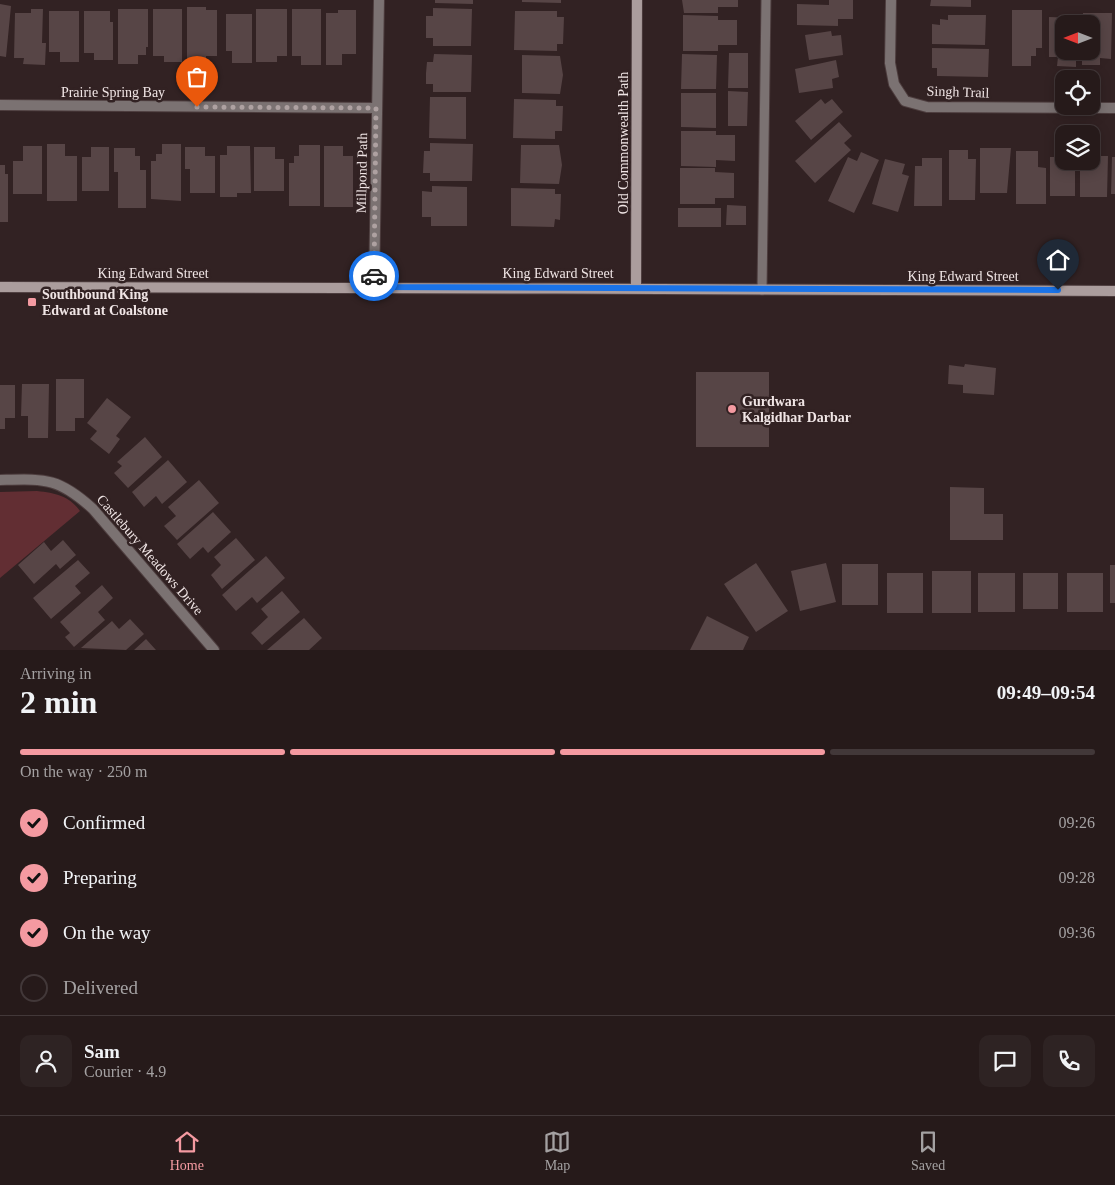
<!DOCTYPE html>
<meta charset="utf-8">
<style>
body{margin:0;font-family:Georgia,serif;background:#2e2323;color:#f1f3f6;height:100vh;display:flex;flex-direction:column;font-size:19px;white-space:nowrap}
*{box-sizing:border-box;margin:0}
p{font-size:16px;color:#a4a1a2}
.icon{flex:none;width:28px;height:28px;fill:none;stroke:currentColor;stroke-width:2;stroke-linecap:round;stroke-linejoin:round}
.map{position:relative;height:650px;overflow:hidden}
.drawer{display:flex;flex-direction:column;background:#261a1a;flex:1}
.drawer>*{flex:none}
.needle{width:32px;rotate:270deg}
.fabs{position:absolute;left:1055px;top:15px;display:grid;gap:10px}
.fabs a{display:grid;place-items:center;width:45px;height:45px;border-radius:10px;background:#261a1a;box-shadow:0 2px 12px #0003,0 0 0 1px #423839;font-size:25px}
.pin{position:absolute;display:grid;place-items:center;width:42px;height:42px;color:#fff;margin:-51px -21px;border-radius:50% 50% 50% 0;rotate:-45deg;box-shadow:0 0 5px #0007}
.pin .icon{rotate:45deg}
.courier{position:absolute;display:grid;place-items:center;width:50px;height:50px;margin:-25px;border:4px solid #1a73e8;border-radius:50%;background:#fff;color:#222;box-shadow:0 1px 6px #0007}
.headline em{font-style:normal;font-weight:600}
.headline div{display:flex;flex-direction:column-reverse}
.headline{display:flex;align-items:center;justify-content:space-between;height:85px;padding:0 20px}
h1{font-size:32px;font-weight:600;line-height:38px}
.bar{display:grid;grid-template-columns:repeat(4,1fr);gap:8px 5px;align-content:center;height:60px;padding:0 20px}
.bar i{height:6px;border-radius:4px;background:#423839}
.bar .active{background:#f49aa1}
.bar p{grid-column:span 4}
.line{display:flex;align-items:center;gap:12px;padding:0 20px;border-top:1px solid #423839}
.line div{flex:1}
.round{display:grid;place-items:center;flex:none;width:52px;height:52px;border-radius:10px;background:#2e2323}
ol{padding:0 20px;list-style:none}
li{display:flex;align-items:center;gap:15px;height:55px}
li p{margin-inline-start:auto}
li .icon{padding:5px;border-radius:50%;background:#f49aa1;color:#111;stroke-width:4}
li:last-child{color:#a4a1a2}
li i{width:28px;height:28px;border:2px solid #423839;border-radius:50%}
.tabs{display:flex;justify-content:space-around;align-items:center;height:70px;border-top:1px solid #423839;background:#261a1a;font-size:14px;color:#a4a1a2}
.tabs a{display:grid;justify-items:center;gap:2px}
.tabs .active{color:#f49aa1}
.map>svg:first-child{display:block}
.green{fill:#622e33}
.building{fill:#574546}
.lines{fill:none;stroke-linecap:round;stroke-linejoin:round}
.lane-casing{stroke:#4d3d3e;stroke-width:11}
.street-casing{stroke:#4d3d3e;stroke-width:12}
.secondary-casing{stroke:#4d3d3e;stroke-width:12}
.lane{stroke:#7b7272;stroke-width:9}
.street{stroke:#7b7272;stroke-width:10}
.secondary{stroke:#ab9d9d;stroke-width:10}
.done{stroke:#aea1a1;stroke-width:5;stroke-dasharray:0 9}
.route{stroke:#1a73e8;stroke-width:6}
.poi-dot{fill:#f49aa1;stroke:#322223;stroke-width:2}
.labels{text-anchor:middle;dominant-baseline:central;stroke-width:5;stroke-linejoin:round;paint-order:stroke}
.street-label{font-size:14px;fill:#f0e5e5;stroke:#322223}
.poi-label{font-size:14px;font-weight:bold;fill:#f0e5e5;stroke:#322223;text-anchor:start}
</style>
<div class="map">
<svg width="1115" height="650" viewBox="0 0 1115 650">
<rect width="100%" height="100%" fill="#322223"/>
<path class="green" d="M37 491C56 493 69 496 80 511L0 578V492Z"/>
<path class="building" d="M435 0H473V4L435 3Z
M522 0H561V3L522 2Z
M682 0H738V7H718V13H684Z
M829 0H853V19H838V26L797 25V4L829 5Z
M931 0H971V7L930 6Z
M0 4 11 6 6 57 0 56Z
M187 7H206V10H217V56H206V64H187Z
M433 8 472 9 471 46H433V38H426V16H433Z
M31 9H43L42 43H46L45 65 23 64 24 58H14L15 13H31Z
M118 9H148V47H146V55H138V64H118Z
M153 9H182V62H164V56H153Z
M256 9H287V56H277V62H256Z
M292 9H321V65H301V56H292Z
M338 10H356V54H342V65H326V13H338Z
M1012 10H1042V48H1036V56H1031V66H1012Z
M49 11H79V62H60V52H49Z
M84 11H110V22H113V60H94V53H84Z
M515 11H557V17H564L563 44H557V51L514 50Z
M1083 13H1112L1111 59 1100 58V65H1082V51H1091V24H1083Z
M226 14H252V63H232V51H226Z
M683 15 718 16V20H737V45H718V51H683Z
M948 15H986L985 45 932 44V24L940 25V19L948 20Z
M1049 17 1077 18V24H1064V51H1076V67L1057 66 1058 57H1049Z
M831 31 832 36 841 35 843 55 809 60 805 35Z
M932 48 989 49 988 77 937 76V68H932Z
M729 53H748V88H728Z
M434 54 472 55 471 92H433V84H426V73L427 62H433Z
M682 54 717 55 716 89H681Z
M522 55 560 56 563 75 560 94 522 93Z
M836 60 839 77 832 79 833 88 799 93 795 69Z
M728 91 748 92 747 126H728Z
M681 93H716V128L681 127Z
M430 97H466V139L429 138Z
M514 99 556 100V106H563L562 131H555V139L513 138Z
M821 99 825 104 832 99 843 112 811 140 795 121Z
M839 122 852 136 844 143 851 150 815 183 795 161Z
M681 131H716V135H735V161L716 160V167L681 166Z
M430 143 473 144 472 181H430V173H423L424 151H430Z
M47 144H65V156H77V201H47Z
M162 144H181V201L151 199V161H156V154H162Z
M299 145H320V206H289V163H294V156H299Z
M521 145H559L562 165 559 184 520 183Z
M23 146H42V194H13V161H23Z
M227 146H250L251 193H237V197H220V155H227Z
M324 146H343V156H353V207H324Z
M91 147H109V191H82V157H91Z
M185 147H205V156H215V193H190V169H185Z
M254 147H275V159H284V191H254Z
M1091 147H1099V156H1108L1107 197H1080V161H1091Z
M114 148H135V156H140V170H146V208H118V172H114Z
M980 148H1011L1007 193H980Z
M1055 149H1064V161H1075V196H1050V157H1055Z
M949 150H968V159H976L975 200H949Z
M1016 151H1038V167L1046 168V204H1016Z
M861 152 879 160 854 213 828 201 848 157 857 161Z
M1112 157H1115V194H1111Z
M922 158H942V206H914L915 166H922Z
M885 159 905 164 902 174 909 176 898 212 872 204Z
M0 165H5V174H8V222H0Z
M680 168H715V172L734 173V198H715V204H680Z
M432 186 467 187V226H431V217H422V191L432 192Z
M511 188 555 189V194H561L560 220 555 219 554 227 511 226Z
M727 205 746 206V225H726Z
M678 208H721V227H678Z
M965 364 996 368 994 395 963 393V385L948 384 949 365 964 367Z
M696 372H769V447H696Z
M56 379H84V418H75V431H56Z
M22 384H49L48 438H28V416H21Z
M0 385H15V418H5V429H0Z
M107 398 131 417 116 436 120 439 109 454 90 439 97 431 87 423Z
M145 437 162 457 128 488 114 473 122 466 117 462Z
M168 460 187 482 162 504 156 496 144 507 132 492Z
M199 480 219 503 177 540 164 526 176 516 168 507Z
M950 487 984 488V514H1003V540H950Z
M213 512 231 532 208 553 203 547 190 559 177 544Z
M236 538 255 560 222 589 211 575 221 565 214 557Z
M63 540 76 555 60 569 56 564 34 584 18 565 44 542 51 551Z
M266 556 285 578 257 603 252 597 236 611 222 595Z
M78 560 90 573 75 586 81 593 51 619 33 598Z
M756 563 788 611 756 632 724 584Z
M826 563 836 602 800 611 791 571Z
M842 564H878V605H842Z
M1110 565H1115V603H1110Z
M932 571H971V613H932Z
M887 573H923V613H887Z
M978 573H1015V612H978Z
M1023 573H1058V609H1023Z
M1067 573H1103V612H1067Z
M102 585 113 598 98 612 105 620 74 647 65 637 70 633 60 622Z
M282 591 300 612 262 645 251 633 268 617 261 609Z
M707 616 749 637 743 650H690Z
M304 618 322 638 309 650H267Z
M130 619 144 634 126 650 81 648 112 621 119 629Z
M146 639 156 650H134Z"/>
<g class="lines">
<defs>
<path id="lane" d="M762 290 766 0"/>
<path id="street" d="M891 0 890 63 894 84 905 101 927 107 1115 108
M0 105 376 108
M374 287 379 0
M0 480C45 479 58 477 93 509L214 650"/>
<path id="secondary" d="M0 287C372 287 743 290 1115 291
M636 287 637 0"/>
</defs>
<use href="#lane" class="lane-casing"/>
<use href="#street" class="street-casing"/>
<use href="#secondary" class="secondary-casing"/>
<use href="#lane" class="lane"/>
<use href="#street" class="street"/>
<use href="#secondary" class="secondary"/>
</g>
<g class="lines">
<path class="done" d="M197 107 376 108 374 276"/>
<path class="route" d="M374 276V287L1058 290"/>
</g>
<g class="poi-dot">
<rect x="27" y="297" width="10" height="10" rx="2.5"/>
<circle cx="732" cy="409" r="5"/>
</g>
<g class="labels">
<g class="street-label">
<text x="113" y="92">Prairie Spring Bay</text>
<text transform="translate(958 92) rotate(2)">Singh Trail</text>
<text transform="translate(623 143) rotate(-90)">Old Commonwealth Path</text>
<text transform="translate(362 173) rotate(-89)">Millpond Path</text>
<text x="153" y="273">King Edward Street</text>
<text x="558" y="273">King Edward Street</text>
<text x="963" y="276">King Edward Street</text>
<text transform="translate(150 555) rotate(49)">Castlebury Meadows Drive</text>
</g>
<g class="poi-label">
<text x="42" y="294">Southbound King<tspan x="42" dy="16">Edward at Coalstone</tspan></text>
<text x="742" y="401">Gurdwara<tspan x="742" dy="16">Kalgidhar Darbar</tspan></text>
</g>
</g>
</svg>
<div class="fabs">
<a><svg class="needle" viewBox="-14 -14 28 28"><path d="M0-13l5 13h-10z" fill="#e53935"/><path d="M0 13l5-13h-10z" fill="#a4a1a2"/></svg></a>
<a><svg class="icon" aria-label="locate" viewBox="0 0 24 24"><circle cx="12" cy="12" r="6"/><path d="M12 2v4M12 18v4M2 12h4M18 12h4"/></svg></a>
<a><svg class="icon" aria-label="layers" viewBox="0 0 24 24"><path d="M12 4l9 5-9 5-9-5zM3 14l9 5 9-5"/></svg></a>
</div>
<div class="pin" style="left:197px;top:107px;background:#ea580c"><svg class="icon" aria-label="bag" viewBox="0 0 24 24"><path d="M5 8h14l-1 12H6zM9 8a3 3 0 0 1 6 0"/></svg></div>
<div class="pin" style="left:1058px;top:290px;background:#1f2937"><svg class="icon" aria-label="home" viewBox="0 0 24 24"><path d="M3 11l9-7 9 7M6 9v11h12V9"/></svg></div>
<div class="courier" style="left:374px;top:276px"><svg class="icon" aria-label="car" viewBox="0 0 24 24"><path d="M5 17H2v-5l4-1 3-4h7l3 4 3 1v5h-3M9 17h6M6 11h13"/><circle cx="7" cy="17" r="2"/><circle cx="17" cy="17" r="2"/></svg></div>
</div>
<section class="drawer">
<div class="headline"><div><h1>2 min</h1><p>Arriving in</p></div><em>09:49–09:54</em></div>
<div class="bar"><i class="active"></i><i class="active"></i><i class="active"></i><i></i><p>On the way · 250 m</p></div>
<ol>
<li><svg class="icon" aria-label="check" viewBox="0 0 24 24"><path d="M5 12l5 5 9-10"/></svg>Confirmed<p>09:26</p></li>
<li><svg class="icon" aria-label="check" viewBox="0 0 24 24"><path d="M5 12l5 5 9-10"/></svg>Preparing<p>09:28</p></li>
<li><svg class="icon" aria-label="check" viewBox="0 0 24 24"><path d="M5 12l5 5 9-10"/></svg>On the way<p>09:36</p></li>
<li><i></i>Delivered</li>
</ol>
<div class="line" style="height:90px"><a class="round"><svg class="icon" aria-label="person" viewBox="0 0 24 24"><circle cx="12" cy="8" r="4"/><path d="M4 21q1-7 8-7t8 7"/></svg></a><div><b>Sam</b><p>Courier · 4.9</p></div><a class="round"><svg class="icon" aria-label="chat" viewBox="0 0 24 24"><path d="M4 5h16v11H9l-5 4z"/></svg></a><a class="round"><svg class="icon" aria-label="phone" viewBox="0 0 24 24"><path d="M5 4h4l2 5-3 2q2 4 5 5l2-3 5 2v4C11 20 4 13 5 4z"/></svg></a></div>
</section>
<nav class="tabs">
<a class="active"><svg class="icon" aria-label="home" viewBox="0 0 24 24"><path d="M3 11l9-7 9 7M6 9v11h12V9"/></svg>Home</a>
<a><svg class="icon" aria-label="map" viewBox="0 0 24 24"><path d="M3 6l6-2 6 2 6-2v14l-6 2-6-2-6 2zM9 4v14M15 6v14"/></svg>Map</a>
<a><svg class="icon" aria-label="saved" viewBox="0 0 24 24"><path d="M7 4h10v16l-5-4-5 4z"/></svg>Saved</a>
</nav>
